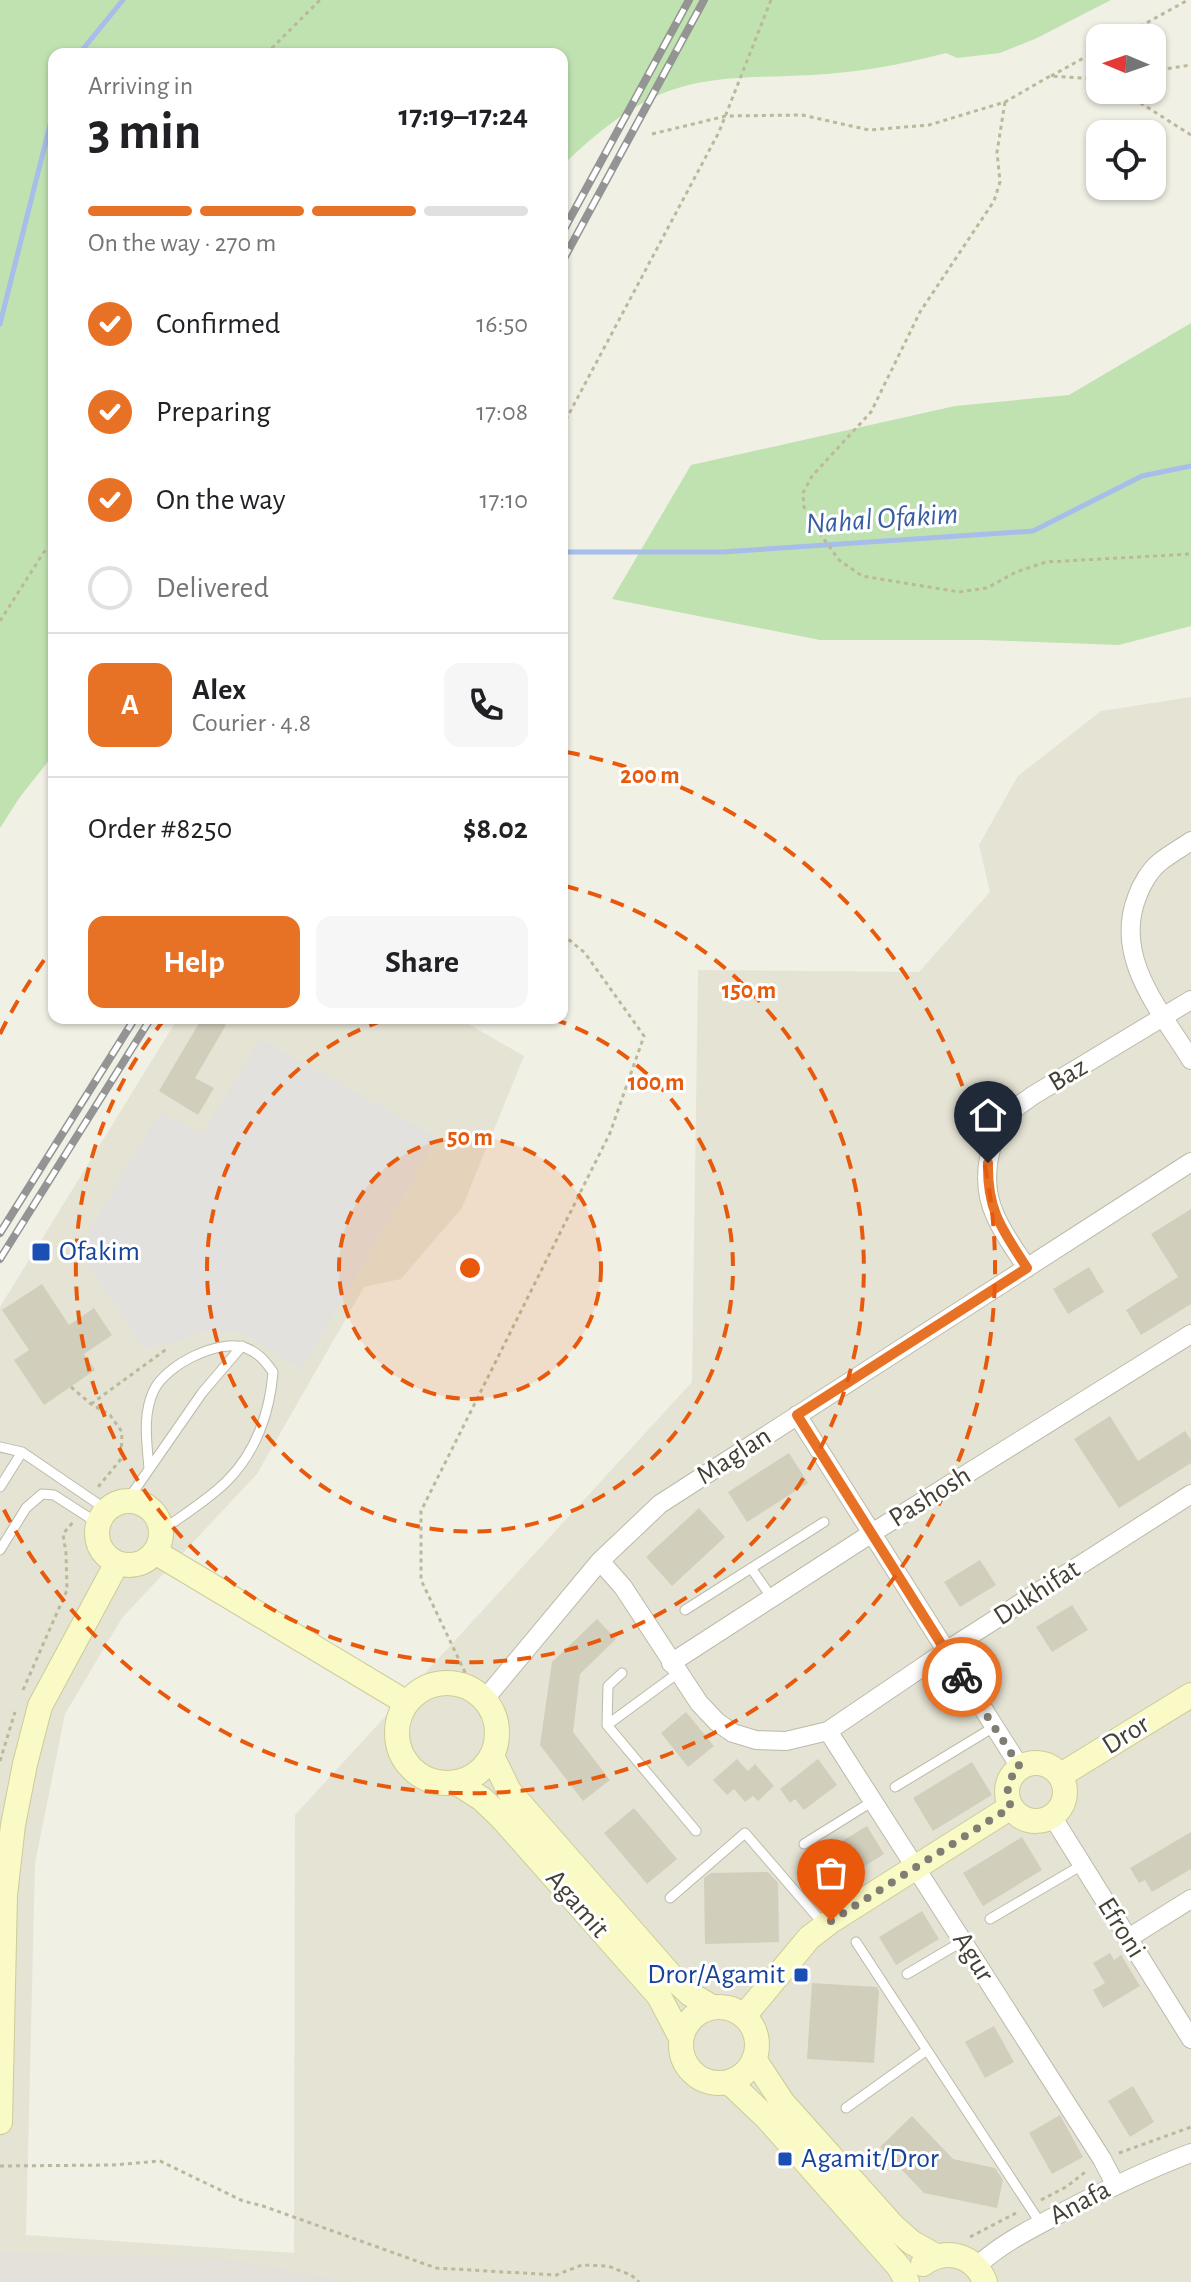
<!DOCTYPE html>
<meta charset="utf-8">
<style>
body{margin:0;font-family:"Alegreya Sans",sans-serif;background:#f6f6f6;color:#202124;height:100vh;display:flex;flex-direction:column;font-size:30px;white-space:nowrap}
*{box-sizing:border-box;margin:0}
p{font-size:26px;color:#757577}
.icon{flex:none;width:44px;height:44px;fill:none;stroke:currentColor;stroke-width:2;stroke-linecap:round;stroke-linejoin:round}
.map{position:relative;flex:1;overflow:hidden}
.side{position:absolute;left:48px;top:48px;width:520px;height:976px;display:flex;flex-direction:column;background:#fff;border-radius:16px;box-shadow:0 2px 6px #0004}
.side>*{flex:none}
.needle{width:52px;rotate:272deg}
.tools{position:absolute;left:1086px;top:24px;display:grid;gap:16px}
.tools a{display:grid;place-items:center;width:80px;height:80px;border-radius:16px;background:#fff;box-shadow:0 2px 6px #0004;font-size:40px}
.pin{position:absolute;display:grid;place-items:center;width:68px;height:68px;color:#fff;margin:-82px -34px;border-radius:50% 50% 50% 0;rotate:-45deg;box-shadow:0 0 8px #0007}
.pin .icon{rotate:45deg}
.courier{position:absolute;display:grid;place-items:center;width:80px;height:80px;margin:-40px;border:6px solid #e77226;border-radius:50%;background:#fff;color:#222;box-shadow:0 2px 10px #0007}
.overview em{font-style:normal;font-weight:600}
.overview div{display:flex;flex-direction:column-reverse}
.overview{display:flex;align-items:center;justify-content:space-between;height:136px;padding:0 40px}
h1{font-size:52px;font-weight:600;line-height:60px}
.bar{display:grid;grid-template-columns:repeat(4,1fr);gap:12px 8px;align-content:center;height:96px;padding:0 40px}
.bar i{height:10px;border-radius:6px;background:#e0e0e0}
.bar .current{background:#e77226}
.bar p{grid-column:span 4}
.line{display:flex;align-items:center;gap:20px;padding:0 40px;border-top:2px solid #e0e0e0}
.line div{flex:1}
.round{display:grid;place-items:center;flex:none;width:84px;height:84px;border-radius:16px;background:#f6f6f6}
ol{padding:0 40px;list-style:none}
li{display:flex;align-items:center;gap:24px;height:88px}
li p{margin-inline-start:auto}
li .icon{padding:8px;border-radius:50%;background:#e77226;color:#fff;stroke-width:4}
li:last-child{color:#757577}
li i{width:44px;height:44px;border:4px solid #e0e0e0;border-radius:50%}
.action{display:flex;gap:16px;margin-top:auto;padding:16px 40px}
.action a{flex:1;height:92px;border-radius:16px;background:#e77226;color:#fff;font-size:32px;font-weight:600;line-height:92px;text-align:center}
.action a+a{background:#f6f6f6;color:#202124}
.map>svg:first-child{display:block}
.residential{fill:#e5e3d4}
.industrial{fill:#e3e1da}
.green{fill:#c0e2b1}
.parking{fill:#e2e1dd}
.lines{fill:none;stroke-linecap:round;stroke-linejoin:round}
.stream{stroke:#a6bee9;stroke-width:5}
.building{fill:#d2cebc}
.lane-casing{stroke:#bcbaa9;stroke-width:11}
.street-casing{stroke:#bcbaa9;stroke-width:20}
.secondary-casing{stroke:#cdcc98;stroke-width:26}
.path{stroke:#bcb89b;stroke-width:3;stroke-dasharray:4 4;stroke-linecap:butt}
.lane{stroke:#fff;stroke-width:9}
.street{stroke:#fff;stroke-width:18}
.secondary{stroke:#fafac7;stroke-width:24}
.rail-casing{stroke:#949494;stroke-width:8}
.rail{stroke:#fff;stroke-width:5;stroke-dasharray:15;stroke-linecap:butt}
.done{stroke:#807e73;stroke-width:8;stroke-dasharray:0 14.4}
.route{stroke:#e77226;stroke-width:10}
.ring{fill:none;stroke:#e8590c;stroke-width:4;stroke-dasharray:14 10}
.transit-dot{fill:#1a4fb4;stroke:#fff;stroke-width:3}
.labels{text-anchor:middle;dominant-baseline:central;stroke-width:6;stroke-linejoin:round;paint-order:stroke}
.street-label{font-size:28px;fill:#434135;stroke:#fff}
.transit-label{font-size:28px;fill:#164399;stroke:#fff;text-anchor:start}
.water-label{font-size:30px;font-style:italic;fill:#385da5;stroke:#fff}
.centre{fill:#e8590c;stroke:#fff;stroke-width:4}
.ring-label{font-size:24px;text-anchor:middle;font-weight:bold;fill:#e8590c;stroke:#fff;stroke-width:6;stroke-linejoin:round;paint-order:stroke}
</style>
<div class="map">
<svg width="1191" height="2282" viewBox="0 0 1191 2282">
<rect width="100%" height="100%" fill="#f1f0e5"/>
<path class="residential" d="M1191 697V2282H0V1307L178 1018H458L524 1056 462 1208 401 1279 364 1287 257 1474 122 1618 65 1714 35 1863 26 2235 294 2253 295 1815 692 1382 698 970 919 972 990 892 979 845 1018 776 1101 711Z"/>
<path class="industrial" d="M0 2252 228 2259 354 2282H0Z"/>
<path class="green" d="M0 0H1111L1035 39 1000 53 957 58 946 53C900 65 860 72 812 75 762 78 708 74 661 94 622 111 591 138 562 166V54H54V754L20 797 0 828Z
M1191 323V626L1119 645 983 640H820L612 599 691 465 955 406 1069 395Z"/>
<path class="parking" d="M260 1039 438 1138 301 1369 241 1331H203L174 1343 143 1348 78 1249 160 1112 202 1134Z"/>
<g class="lines">
<path class="stream" d="M79 54 123 0
M0 324 54 109
M562 552H722L1033 531 1142 476 1191 466"/>
</g>
<path class="building" d="M202 1018H214L226 1025 195 1078 214 1088 198 1115 159 1091Z
M1191 1209V1304L1141 1335 1126 1310 1178 1277 1151 1234Z
M1089 1267 1104 1292 1068 1314 1053 1289Z
M42 1284 69 1325 94 1308 112 1335 84 1354 95 1370 44 1405 14 1360 29 1350 2 1310Z
M1110 1416 1138 1461 1185 1431 1191 1440V1463L1119 1508 1074 1439Z
M789 1453 808 1483 747 1522 728 1492Z
M699 1508 725 1537 672 1586 646 1557Z
M980 1560 996 1585 960 1607 944 1582Z
M1072 1605 1088 1630 1052 1652 1036 1627Z
M597 1619 616 1639 580 1674 573 1732 610 1780 583 1801 540 1745 552 1662Z
M686 1712 714 1746 688 1767 661 1733Z
M737 1759 748 1771 755 1764 774 1786 758 1801 753 1796 745 1802 734 1789 727 1795 713 1780Z
M818 1759 837 1785 804 1810 795 1799 790 1803 780 1789Z
M972 1762 992 1795 933 1831 913 1798Z
M634 1808 677 1859 647 1884 604 1833Z
M867 1826 884 1854 841 1881 824 1852Z
M1191 1832V1869L1152 1892 1145 1880 1139 1883 1130 1868Z
M1022 1837 1042 1870 983 1906 963 1873Z
M768 1872 778 1883 779 1942 705 1944 704 1878 711 1873Z
M922 1911 939 1939 896 1965 879 1937Z
M1110 1953 1114 1960 1121 1955 1140 1986 1103 2008 1093 1990 1105 1983 1093 1963Z
M812 1983 877 1987 879 1991 874 2063 807 2059Z
M994 2026 1014 2062 985 2078 965 2042Z
M1133 2086 1154 2122 1130 2137 1108 2101Z
M1060 2115 1083 2157 1052 2174 1029 2133Z
M912 2116 953 2159 995 2168 1003 2180 997 2208 924 2193 880 2147Z"/>
<g class="lines">
<defs>
<path id="lane" d="M0 1447 22 1452 107 1510
M149 1469C147 1442 142 1415 154 1390 166 1365 219 1338 246 1348 259 1353 265 1361 273 1372 270 1412 256 1452 227 1481 208 1500 183 1515 161 1531
M0 1487 22 1452
M127 1501 202 1393 242 1346
M0 1550 26 1508 42 1494 54 1495 99 1524
M751 1568 772 1598
M685 1610 824 1522
M622 1673 608 1686 607 1725 696 1831
M607 1725 678 1673
M895 1787 994 1727
M804 1844 873 1801
M670 1898 745 1833 825 1926
M990 1919 1082 1865
M856 1942 1041 2224
M907 1974 963 1941
M846 2108 927 2050"/>
<path id="street" d="M1191 841C1181 848 1170 854 1160 862 1150 870 1141 885 1137 897 1113 958 1161 1011 1191 1060
M1027 1268C1016 1251 1003 1234 995 1215 980 1182 987 1136 1013 1111 1018 1105 1026 1101 1032 1096L1191 1000
M797 1415 1020 1767
M600 1561 623 1587 699 1703 717 1722 733 1733 756 1740 786 1741 828 1731 946 1651 1191 1494
M671 1663 872 1533 1191 1334
M484 1700 600 1561 660 1504 1191 1162
M828 1731 1102 2159 1115 2184
M1052 1816 1191 2039
M1127 1939 1191 1899
M977 2266C1002 2243 1031 2229 1061 2213 1103 2191 1146 2170 1191 2153"/>
<path id="secondary" d="M97 1533a32 32 0 1 1 64 0a32 32 0 1 1-64 0Z
M155 1552 407 1703
M397 1733a50 50 0 1 1 100 0a50 50 0 1 1-100 0Z
M492 1756 509 1791 674 1979 690 1994 712 2007
M1007 1792a29 29 0 1 1 58 0a29 29 0 1 1-58 0Z
M1061 1775 1191 1695
M457 1783 482 1799 501 1817 659 1996 681 2038
M681 2045a38 38 0 1 1 76 0a38 38 0 1 1-76 0Z
M744 2016 809 1938 831 1921 1011 1807
M754 2059 783 2103 893 2226 911 2242 936 2256
M729 2082 766 2117 899 2267 907 2282
M0 2122 5 1895 13 1825 25 1764 40 1706 117 1563
M923 2264C946 2247 975 2255 985 2282"/>
</defs>
<use href="#lane" class="lane-casing"/>
<use href="#street" class="street-casing"/>
<use href="#secondary" class="secondary-casing"/>
<path class="path" d="M1119 38 1188 0
M266 54 320 0
M1152 71 1191 65
M1051 76 1100 49
M1120 90 1191 135
M1005 102 997 152 1000 182 994 201 920 312 871 412 812 476 803 493 804 507 813 524 839 560 862 576 959 592 987 588 1016 572 1046 562 1191 554
M652 134 726 116 802 115 869 130 929 125 1005 102 1050 76 1100 79
M562 427 719 132 771 0
M0 621 44 552 54 544
M71 1387 91 1404 110 1415 122 1432 121 1459 98 1487
M91 1404 168 1348
M472 1687 421 1580V1511L610 1133 644 1036 585 953 562 934
M23 1690 67 1590 66 1553 63 1534 73 1522
M0 1761 15 1712
M1119 2153 1191 2127
M0 2166 113 2165 160 2161 243 2201 263 2206 436 2268 556 2275 582 2265 608 2266 631 2275 639 2282
M1041 2200 1066 2187 1088 2170
M970 2237 1016 2213"/>
<use href="#lane" class="lane"/>
<use href="#street" class="street"/>
<use href="#secondary" class="secondary"/>
<defs>
<path id="rail" d="M562 233 689 0
M562 262 704 0
M0 1233 135 1018
M0 1259 151 1018"/>
</defs>
<use href="#rail" class="rail-casing"/>
<use href="#rail" class="rail"/>
</g>
<g class="lines">
<path class="done" d="M831 1921 1011 1807C1005 1791 1007 1779 1020 1767L962 1677"/>
<path class="route" d="M962 1677 797 1415 1027 1268C1002 1229 987 1211 988 1163"/>
</g>
<circle cx="470" cy="1268" r="131" fill="#e8590c" fill-opacity=".12"/>
<g class="ring">
<circle cx="470" cy="1268" r="131"/>
<path d="M553 1019A263 263 0 1 1 387 1019"/>
<path d="M565 886A394 394 0 1 1 164 1020"/>
<path d="M0 1034A525 525 0 0 1 53 948M566 752A525 525 0 1 1 0 1502"/>
</g>
<g class="transit-dot">
<rect x="31" y="1242" width="20" height="20" rx="4"/>
<rect x="793" y="1967" width="16" height="16" rx="4"/>
<rect x="777" y="2151" width="16" height="16" rx="4"/>
</g>
<g class="labels">
<g class="street-label">
<text transform="translate(1068 1075) rotate(-31)">Baz</text>
<text transform="translate(734 1456) rotate(-33)">Maglan</text>
<text transform="translate(930 1497) rotate(-32)">Pashosh</text>
<text transform="translate(1037 1593) rotate(-33)">Dukhifat</text>
<text transform="translate(1126 1735) rotate(-32)">Dror</text>
<text transform="translate(577 1904) rotate(49)">Agamit</text>
<text transform="translate(1121 1928) rotate(58)">Efroni</text>
<text transform="translate(973 1957) rotate(58)">Agur</text>
<text transform="translate(1080 2203) rotate(-28)">Anafa</text>
</g>
<g class="transit-label">
<text x="59" y="1252">Ofakim</text>
<text x="785" y="1975" text-anchor="end">Dror/Agamit</text>
<text x="801" y="2159">Agamit/Dror</text>
</g>
<g class="water-label">
<text transform="translate(882 519) rotate(-4)">Nahal Ofakim</text>
</g>
</g>
<circle cx="470" cy="1268" r="12" class="centre"/>
<g class="ring-label">
<text x="650" y="783">200 m</text>
<text x="749" y="998">150 m</text>
<text x="656" y="1090">100 m</text>
<text x="470" y="1145">50 m</text>
</g>
</svg>
<div class="tools">
<a><svg class="needle" viewBox="-14 -14 28 28"><path d="M0-13l5 13h-10z" fill="#e53935"/><path d="M0 13l5-13h-10z" fill="#757577"/></svg></a>
<a><svg class="icon" aria-label="locate" viewBox="0 0 24 24"><circle cx="12" cy="12" r="6"/><path d="M12 2v4M12 18v4M2 12h4M18 12h4"/></svg></a>
</div>
<div class="pin" style="left:831px;top:1921px;background:#ea580c"><svg class="icon" aria-label="bag" viewBox="0 0 24 24"><path d="M5 8h14l-1 12H6zM9 8a3 3 0 0 1 6 0"/></svg></div>
<div class="pin" style="left:988px;top:1163px;background:#1f2937"><svg class="icon" aria-label="home" viewBox="0 0 24 24"><path d="M3 11l9-7 9 7M6 9v11h12V9"/></svg></div>
<div class="courier" style="left:962px;top:1677px"><svg class="icon" aria-label="bike" viewBox="0 0 24 24"><circle cx="6" cy="16" r="4"/><circle cx="18" cy="16" r="4"/><path d="M6 16l4-8h5l3 8M10 8l3 8H6M13 5h3"/></svg></div>
<section class="side">
<div class="overview"><div><h1>3 min</h1><p>Arriving in</p></div><em>17:19–17:24</em></div>
<div class="bar"><i class="current"></i><i class="current"></i><i class="current"></i><i></i><p>On the way · 270 m</p></div>
<ol>
<li><svg class="icon" aria-label="check" viewBox="0 0 24 24"><path d="M5 12l5 5 9-10"/></svg>Confirmed<p>16:50</p></li>
<li><svg class="icon" aria-label="check" viewBox="0 0 24 24"><path d="M5 12l5 5 9-10"/></svg>Preparing<p>17:08</p></li>
<li><svg class="icon" aria-label="check" viewBox="0 0 24 24"><path d="M5 12l5 5 9-10"/></svg>On the way<p>17:10</p></li>
<li><i></i>Delivered</li>
</ol>
<div class="line" style="height:144px"><b class="round" style="background:#e77226;color:#fff">A</b><div><b>Alex</b><p>Courier · 4.8</p></div><a class="round"><svg class="icon" aria-label="phone" viewBox="0 0 24 24"><path d="M5 4h4l2 5-3 2q2 4 5 5l2-3 5 2v4C11 20 4 13 5 4z"/></svg></a></div>
<div class="line" style="height:104px"><div>Order #8250</div><b>$8.02</b></div>
<div class="action"><a>Help</a><a>Share</a></div>
</section>
</div>
